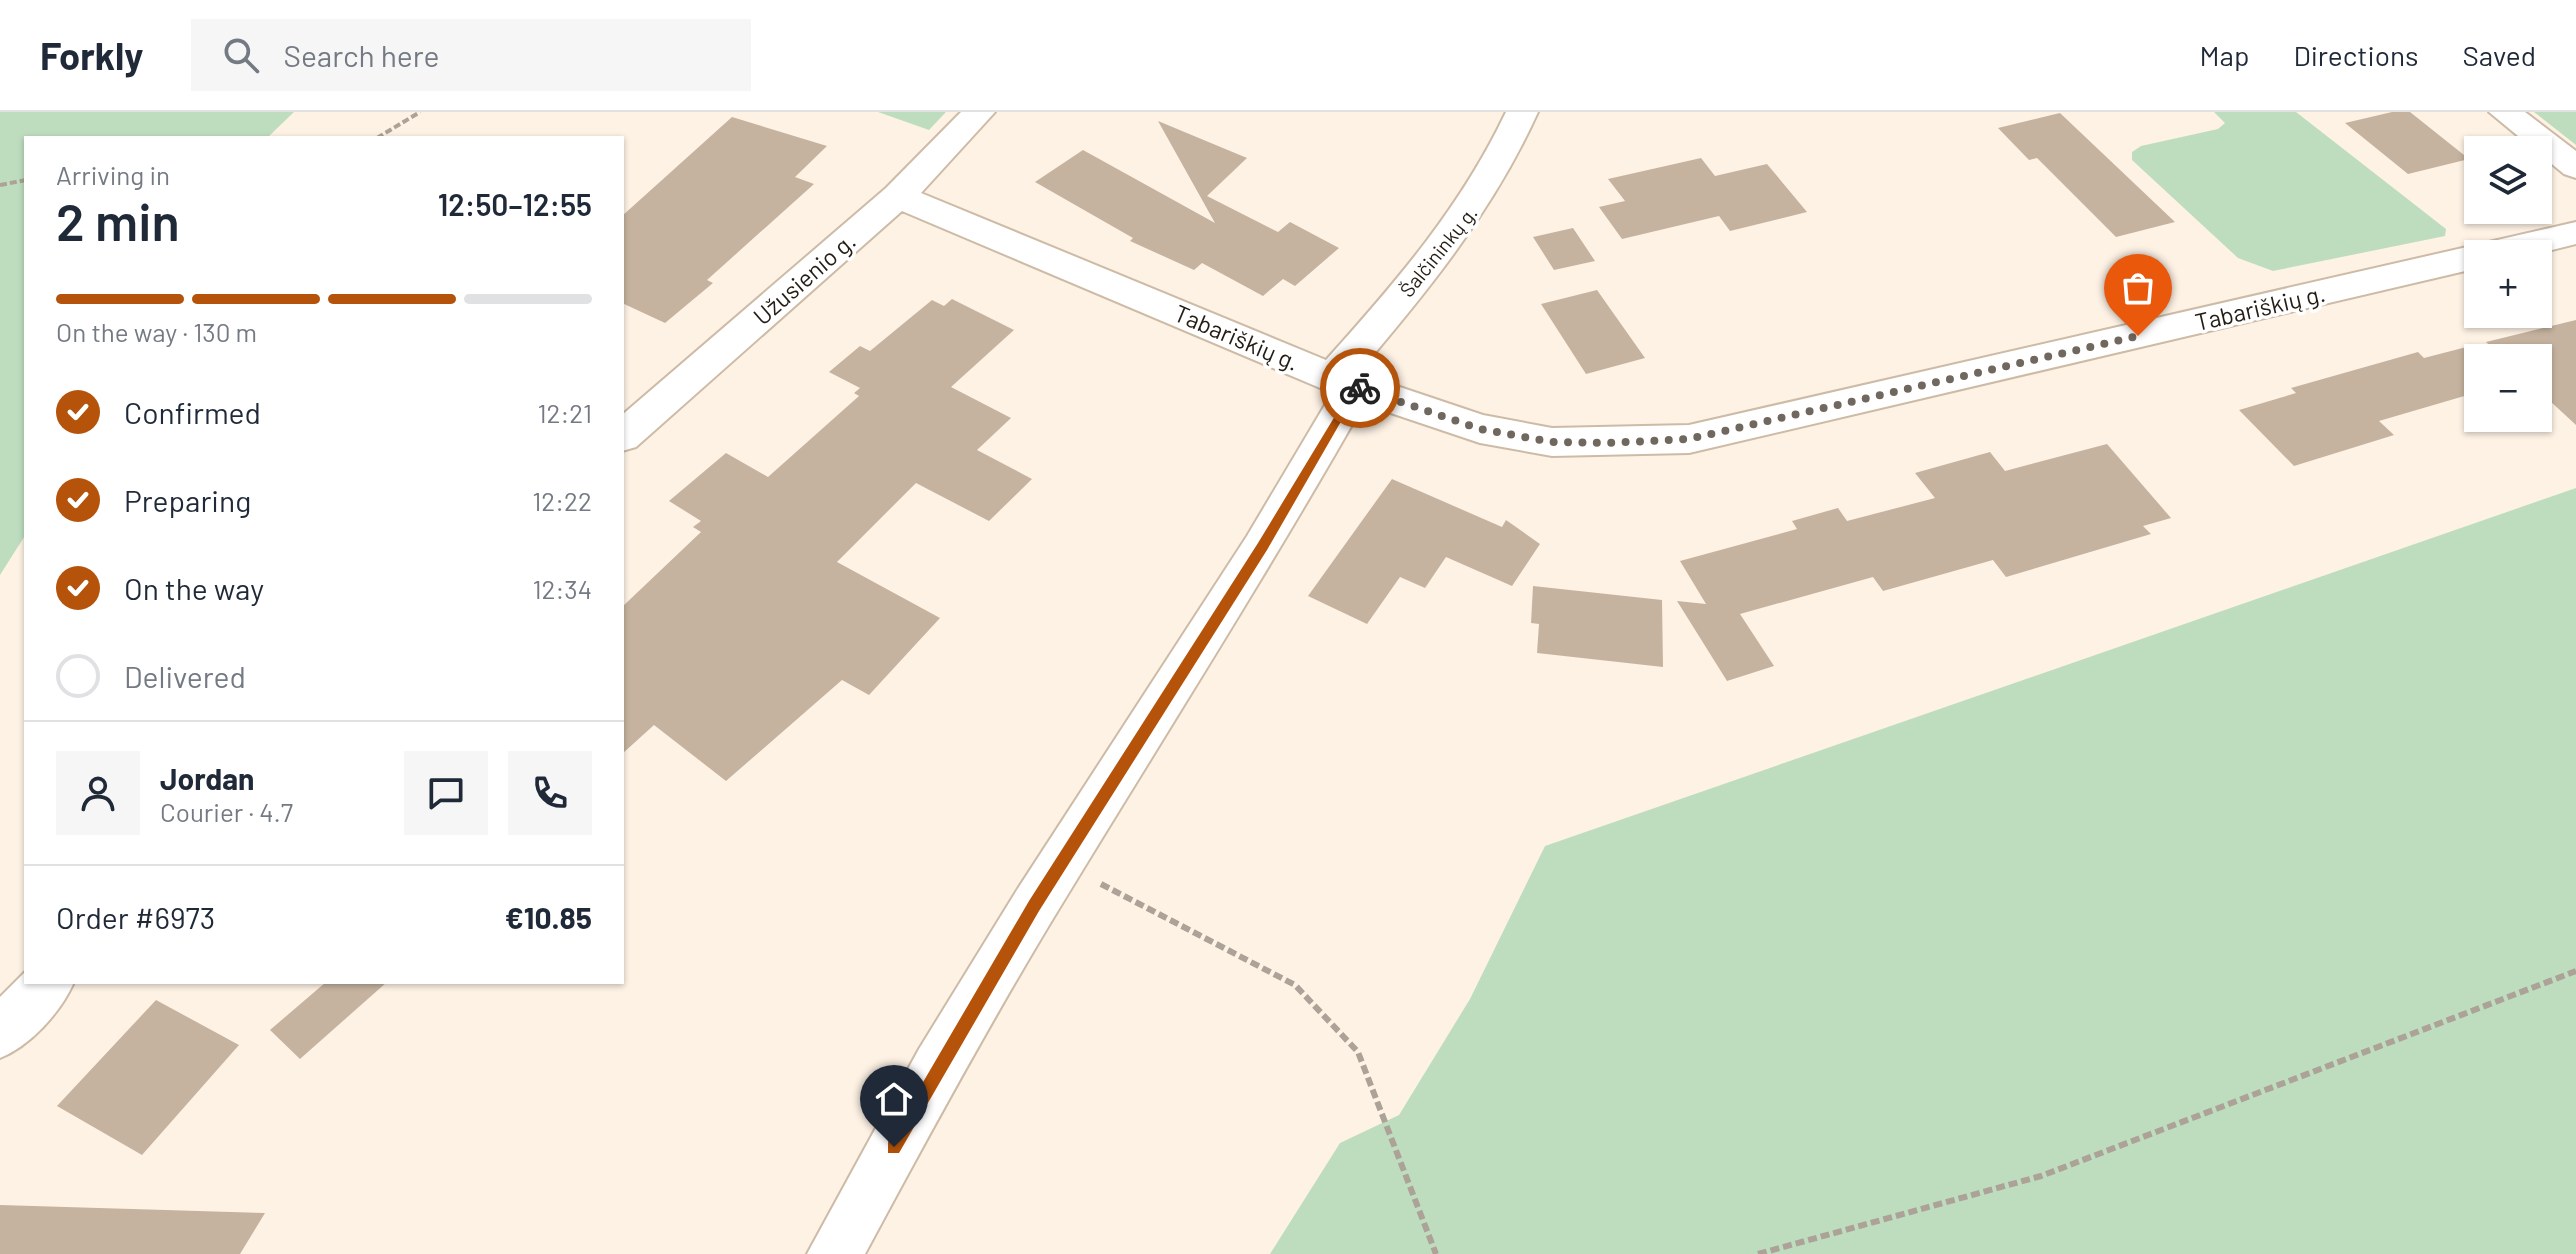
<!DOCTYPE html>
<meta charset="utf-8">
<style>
body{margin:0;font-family:Barlow,sans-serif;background:#f6f6f7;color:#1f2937;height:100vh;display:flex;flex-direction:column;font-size:30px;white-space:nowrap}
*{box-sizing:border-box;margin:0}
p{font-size:26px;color:#747a83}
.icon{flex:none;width:44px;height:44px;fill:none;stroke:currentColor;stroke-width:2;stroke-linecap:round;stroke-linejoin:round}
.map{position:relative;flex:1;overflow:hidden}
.panel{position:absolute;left:24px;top:24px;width:600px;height:848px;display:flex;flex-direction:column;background:#fff;border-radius:0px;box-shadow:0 2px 6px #0004}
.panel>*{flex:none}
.buttons{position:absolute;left:2464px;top:24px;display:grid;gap:16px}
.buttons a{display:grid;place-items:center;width:88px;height:88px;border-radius:0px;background:#fff;box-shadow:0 2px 6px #0004;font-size:40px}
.pin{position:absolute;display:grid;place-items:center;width:68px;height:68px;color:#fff;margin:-82px -34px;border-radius:50% 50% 50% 0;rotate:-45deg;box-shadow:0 0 8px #0007}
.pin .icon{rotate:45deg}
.courier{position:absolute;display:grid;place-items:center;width:80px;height:80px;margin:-40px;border:6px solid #b45309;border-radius:50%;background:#fff;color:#222;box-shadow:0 2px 10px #0007}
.summary em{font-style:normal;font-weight:600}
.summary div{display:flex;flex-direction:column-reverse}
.summary{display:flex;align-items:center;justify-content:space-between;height:136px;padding:0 32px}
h1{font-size:52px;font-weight:600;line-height:60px}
.bar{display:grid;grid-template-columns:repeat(4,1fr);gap:12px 8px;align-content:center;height:96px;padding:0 32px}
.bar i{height:10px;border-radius:6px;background:#e0e1e3}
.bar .current{background:#b45309}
.bar p{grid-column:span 4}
.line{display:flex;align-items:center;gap:20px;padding:0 32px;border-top:2px solid #e0e1e3}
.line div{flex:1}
.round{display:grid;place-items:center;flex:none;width:84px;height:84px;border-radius:0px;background:#f6f6f7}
ol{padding:0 32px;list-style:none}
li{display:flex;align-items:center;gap:24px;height:88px}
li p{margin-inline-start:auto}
li .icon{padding:8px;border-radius:50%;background:#b45309;color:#fff;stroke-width:4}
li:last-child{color:#747a83}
li i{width:44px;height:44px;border:4px solid #e0e1e3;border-radius:50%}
header{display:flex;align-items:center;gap:48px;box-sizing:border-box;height:112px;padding:0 40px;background:#fff;border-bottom:2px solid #e0e1e3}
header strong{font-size:38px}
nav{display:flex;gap:44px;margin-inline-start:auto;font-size:28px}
.search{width:560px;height:72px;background:#f6f6f7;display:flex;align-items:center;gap:20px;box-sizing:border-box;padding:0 28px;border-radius:0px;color:#747a83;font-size:30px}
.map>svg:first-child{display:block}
.green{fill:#beddbf}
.building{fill:#c6b39f}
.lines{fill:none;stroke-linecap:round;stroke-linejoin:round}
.minor-casing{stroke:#cdbba6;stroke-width:4}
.path-far1{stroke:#aca297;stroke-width:4;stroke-dasharray:7 3;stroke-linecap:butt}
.path{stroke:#aca297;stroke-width:6;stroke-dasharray:9 4;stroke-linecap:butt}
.minor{fill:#fff;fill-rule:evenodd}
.route{fill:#b45309}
.done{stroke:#70685e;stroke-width:8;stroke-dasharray:0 14.4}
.labels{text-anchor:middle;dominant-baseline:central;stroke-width:7;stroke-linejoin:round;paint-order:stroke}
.far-street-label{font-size:20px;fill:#241d15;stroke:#fff}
.street-label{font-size:24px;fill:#241d15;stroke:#fff}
</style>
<header>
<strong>Forkly</strong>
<div class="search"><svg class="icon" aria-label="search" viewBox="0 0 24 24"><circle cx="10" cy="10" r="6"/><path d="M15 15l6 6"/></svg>Search here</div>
<nav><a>Map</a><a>Directions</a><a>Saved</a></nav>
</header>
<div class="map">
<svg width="2576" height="1142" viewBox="0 0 2576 1142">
<rect width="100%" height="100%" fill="#fef2e5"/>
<path class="green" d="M0 0H294L267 26H26V422L0 463Z
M878 0H946L929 18Z
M2214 0H2296L2446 117 2445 124 2273 159 2238 146 2132 48V40L2141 34 2218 17 2225 11Z
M2534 0H2576V33Z
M2576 376V1142H1270L1340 1031 1399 1003 1470 887 1545 734Z"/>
<path class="building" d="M2392 0H2410L2469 47 2408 62 2345 11Z
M2060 1 2175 110 2116 125 2037 46 2029 48 1998 16Z
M732 5 827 34 795 65 814 72 707 168 713 171 665 211 622 191V104Z
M1158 9 1247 46 1207 84 1278 120 1290 110 1339 136 1295 174 1283 167 1263 184 1202 151 1194 158 1130 129 1133 126 1035 70 1083 38 1215 111Z
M1701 46 1715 64 1767 52 1807 100 1730 119 1719 104 1622 127 1599 95 1625 89 1608 67Z
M1573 116 1595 149 1554 158 1533 125Z
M1597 178 1645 246 1586 262 1541 192Z
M952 187 1014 218 951 275 1011 306 977 338 1032 367 989 409 916 371 837 450 940 506 869 583 842 568 726 669 654 613 622 642V495L701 420 693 415 701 409 669 389 726 341 768 365 859 284 854 281 860 276 829 260 860 234 870 239 932 188 944 194Z
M2576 208V313L2538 278V246H2503L2486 230Z
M2478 232V280L2379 309 2394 323 2294 354 2239 298 2296 281 2291 276 2418 240 2424 246Z
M2107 332 2171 406 2143 414 2151 422 2006 465 1993 448 1883 479 1873 465 1740 502 1774 554 1727 569 1677 489 1706 492 1680 449 1797 417 1792 409 1838 396 1847 409 1935 386 1915 361 1990 340 2005 359Z
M1392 367 1502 415 1506 408 1540 432 1512 474 1446 445 1425 476 1400 465 1367 512 1308 484Z
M1533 474 1662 488 1663 555 1537 541 1539 512 1531 511Z
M326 870H387L300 947 270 918Z
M156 888 239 933 142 1043 57 994Z
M0 1093 265 1101 240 1142H0Z"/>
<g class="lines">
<defs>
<path id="minor" d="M961 0H995L921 81 1326 248C1396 170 1461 95 1506 0H1538C1493 99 1428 179 1358 261L1483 303 1552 316 1689 313 2576 110V132L2536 142H2478V156L1689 341 1552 344 1480 331 1364 292C1264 468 1156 637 1051 810 986 918 925 1030 865 1142H807L919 937 1017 778 1247 424 1332 281 902 99 636 335 622 339V303L886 76Z
M2489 0H2525L2576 39V66L2564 62Z
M26 859V870H74C61 900 30 934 0 946V885Z"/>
</defs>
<use href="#minor" class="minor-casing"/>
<path class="path-far1" d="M377 26 420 0
M0 73 26 68"/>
<path class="path" d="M1101 772 1295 873 1358 940 1436 1142
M1758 1142 2041 1064 2576 859"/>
<use href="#minor" class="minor"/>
</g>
<path class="route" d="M1355 271 1364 274V279L1358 280 1267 438 1039 799 899 1041H888V1030L1029 789 1258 431Z"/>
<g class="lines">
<path class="done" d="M1360 276 1480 317 1552 330 1607 331 1689 327 2138 224"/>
</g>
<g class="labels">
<g class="far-street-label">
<text transform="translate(1438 139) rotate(-51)">Šalčininkų g.</text>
</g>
<g class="street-label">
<text transform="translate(804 166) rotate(-41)">Užusienio g.</text>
<text transform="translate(2260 195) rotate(-13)">Tabariškių g.</text>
<text transform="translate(1237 225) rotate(23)">Tabariškių g.</text>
</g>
</g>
</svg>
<div class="buttons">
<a><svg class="icon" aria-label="layers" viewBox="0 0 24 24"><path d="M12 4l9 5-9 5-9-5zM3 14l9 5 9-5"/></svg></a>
<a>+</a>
<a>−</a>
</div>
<div class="pin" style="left:2138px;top:224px;background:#ea580c"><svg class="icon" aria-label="bag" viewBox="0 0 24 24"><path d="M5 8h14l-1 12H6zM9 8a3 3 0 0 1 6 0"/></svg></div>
<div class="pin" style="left:894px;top:1035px;background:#1f2937"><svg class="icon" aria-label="home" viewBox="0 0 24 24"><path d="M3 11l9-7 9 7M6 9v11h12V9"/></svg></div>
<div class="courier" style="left:1360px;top:276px"><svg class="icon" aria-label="bike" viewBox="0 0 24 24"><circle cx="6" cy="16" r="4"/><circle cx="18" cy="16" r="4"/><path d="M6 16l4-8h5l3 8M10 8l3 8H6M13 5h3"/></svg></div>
<section class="panel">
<div class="summary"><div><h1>2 min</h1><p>Arriving in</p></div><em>12:50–12:55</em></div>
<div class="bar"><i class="current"></i><i class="current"></i><i class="current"></i><i></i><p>On the way · 130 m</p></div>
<ol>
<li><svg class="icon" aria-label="check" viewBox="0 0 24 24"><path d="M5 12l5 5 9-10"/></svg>Confirmed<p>12:21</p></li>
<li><svg class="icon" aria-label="check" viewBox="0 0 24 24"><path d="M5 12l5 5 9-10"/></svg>Preparing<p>12:22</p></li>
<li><svg class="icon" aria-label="check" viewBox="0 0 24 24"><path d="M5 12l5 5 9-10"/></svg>On the way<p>12:34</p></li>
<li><i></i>Delivered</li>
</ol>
<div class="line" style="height:144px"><a class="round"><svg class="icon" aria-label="person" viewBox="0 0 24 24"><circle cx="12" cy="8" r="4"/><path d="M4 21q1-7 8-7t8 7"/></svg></a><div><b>Jordan</b><p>Courier · 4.7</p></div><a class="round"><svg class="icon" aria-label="chat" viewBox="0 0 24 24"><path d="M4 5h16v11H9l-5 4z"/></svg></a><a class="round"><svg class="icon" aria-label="phone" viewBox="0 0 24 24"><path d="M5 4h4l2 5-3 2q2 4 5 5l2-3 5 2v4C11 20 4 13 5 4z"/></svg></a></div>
<div class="line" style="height:104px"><div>Order #6973</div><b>€10.85</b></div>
</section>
</div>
